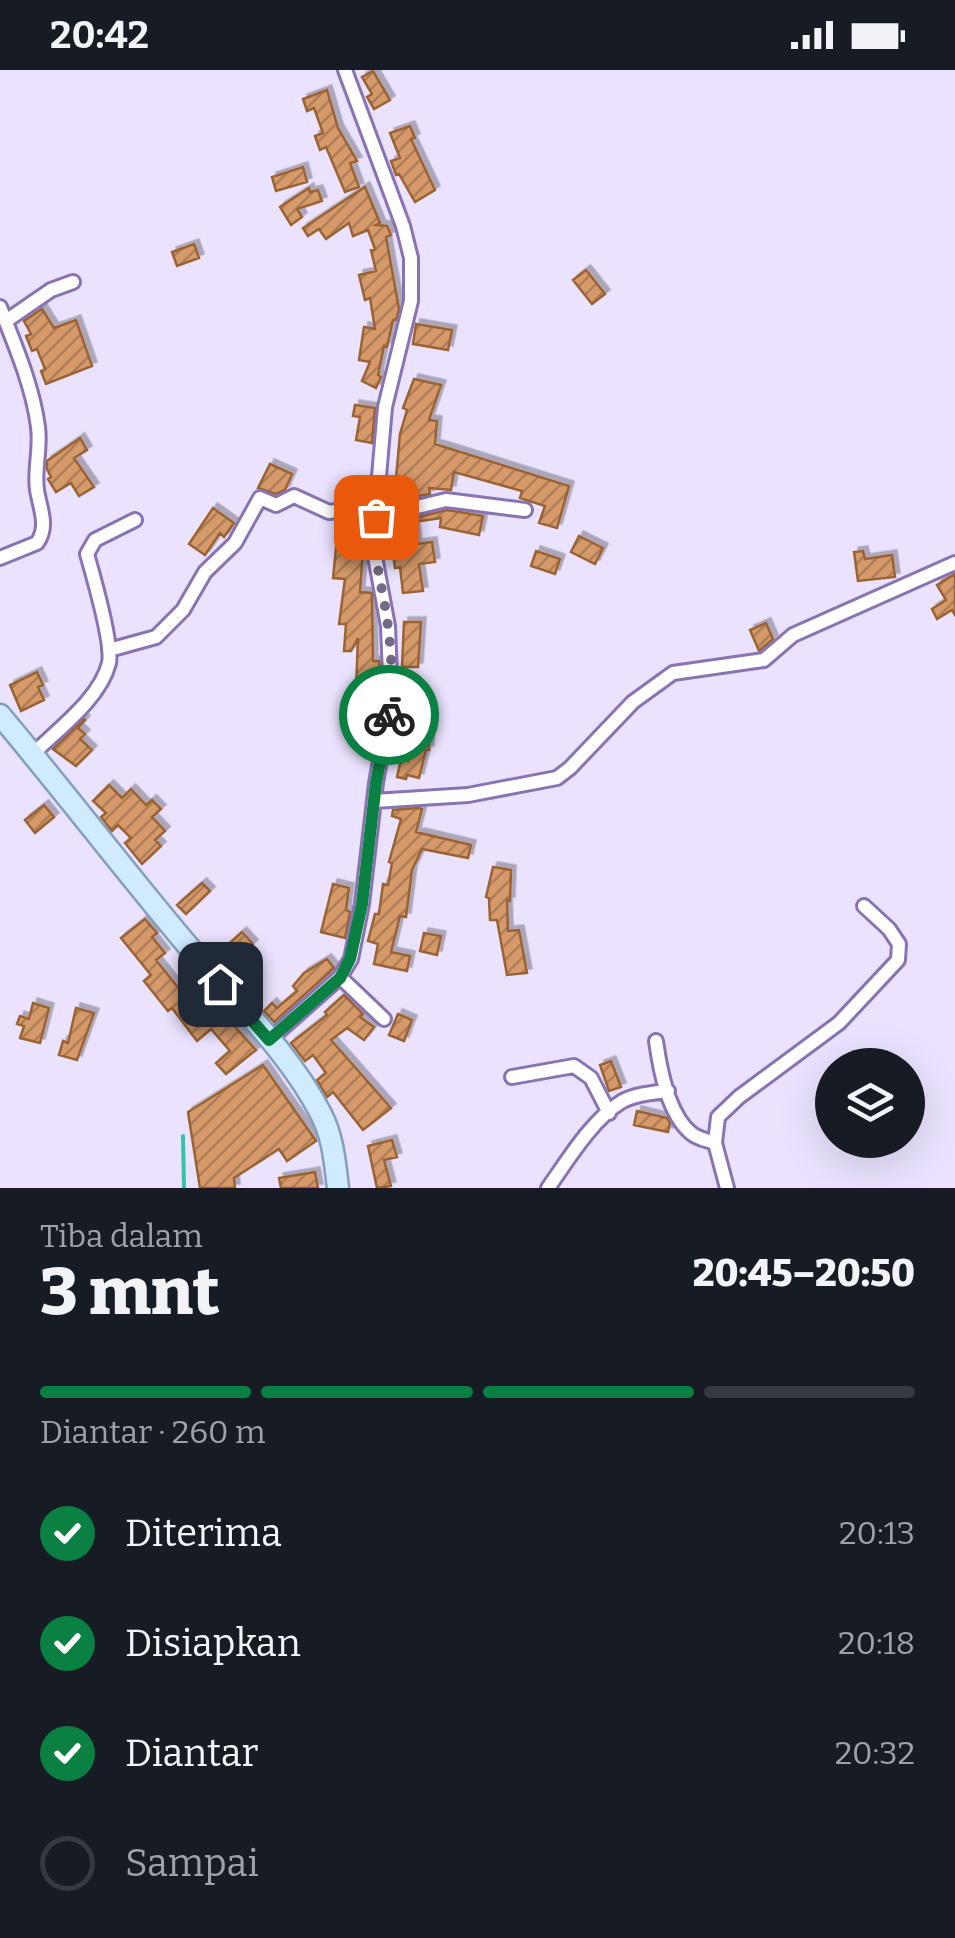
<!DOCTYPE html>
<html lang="id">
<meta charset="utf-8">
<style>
body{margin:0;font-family:Bitter,serif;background:#242831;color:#f1f3f6;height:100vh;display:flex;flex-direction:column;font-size:38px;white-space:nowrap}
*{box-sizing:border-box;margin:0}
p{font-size:32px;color:#9ea1a6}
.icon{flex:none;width:55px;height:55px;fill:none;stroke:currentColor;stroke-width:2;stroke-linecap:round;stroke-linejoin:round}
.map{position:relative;height:1118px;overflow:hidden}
.details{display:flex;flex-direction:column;background:#171b24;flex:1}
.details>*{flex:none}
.tools{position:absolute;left:815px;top:978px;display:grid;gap:20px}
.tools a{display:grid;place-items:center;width:110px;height:110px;border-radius:50%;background:#171b24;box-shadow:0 10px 40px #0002;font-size:50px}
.pin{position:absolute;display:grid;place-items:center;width:85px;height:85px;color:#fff;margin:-42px;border-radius:20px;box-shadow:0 5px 15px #0006}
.courier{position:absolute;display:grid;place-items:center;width:100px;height:100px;margin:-50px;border:8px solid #0b8043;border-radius:50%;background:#fff;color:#222;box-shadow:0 2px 12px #0007}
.overview em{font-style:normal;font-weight:800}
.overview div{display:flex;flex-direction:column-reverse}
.overview{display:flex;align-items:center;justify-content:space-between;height:170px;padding:0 40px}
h1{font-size:65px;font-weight:800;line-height:75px}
.bar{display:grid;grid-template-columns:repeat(4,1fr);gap:15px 10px;align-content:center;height:120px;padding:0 40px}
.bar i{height:12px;border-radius:8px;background:#363941}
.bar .active{background:#0b8043}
.bar p{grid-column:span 4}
ol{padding:0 40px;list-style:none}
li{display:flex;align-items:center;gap:30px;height:110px}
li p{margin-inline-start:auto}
li .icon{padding:10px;border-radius:50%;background:#0b8043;color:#fff;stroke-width:4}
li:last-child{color:#9ea1a6}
li i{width:55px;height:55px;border:5px solid #363941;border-radius:50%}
.status{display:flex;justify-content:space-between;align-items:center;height:70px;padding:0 50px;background:#171b24;direction:ltr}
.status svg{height:28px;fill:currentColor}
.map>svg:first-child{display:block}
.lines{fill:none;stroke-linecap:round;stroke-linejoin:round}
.stream{stroke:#33c2aa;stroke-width:4}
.building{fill:url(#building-hatch);stroke:#9b6233;stroke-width:2.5;filter:url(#shadow)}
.minor-casing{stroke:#8874b3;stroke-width:18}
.primary-casing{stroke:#849fbd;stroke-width:25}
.minor{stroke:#fff;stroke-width:12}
.primary{stroke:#d0ebfe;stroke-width:20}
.done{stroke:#736a86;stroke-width:10;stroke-dasharray:0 18}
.route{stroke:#0b8043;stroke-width:12}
</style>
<div class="status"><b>20:42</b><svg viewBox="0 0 49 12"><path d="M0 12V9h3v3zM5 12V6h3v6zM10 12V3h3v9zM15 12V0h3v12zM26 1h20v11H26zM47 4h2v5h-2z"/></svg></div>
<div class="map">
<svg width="955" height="1118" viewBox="0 0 955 1118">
<defs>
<pattern id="building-hatch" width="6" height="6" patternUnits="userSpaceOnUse" patternTransform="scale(2.5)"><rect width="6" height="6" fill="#d69a6a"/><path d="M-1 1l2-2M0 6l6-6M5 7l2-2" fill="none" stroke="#ae7e59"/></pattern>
<filter id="shadow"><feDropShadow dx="4.5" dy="-4.5" stdDeviation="0" flood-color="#0004"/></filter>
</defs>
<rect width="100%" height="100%" fill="#eae2fe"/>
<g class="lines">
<path class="stream" d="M183 1066 184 1118"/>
</g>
<path class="building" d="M373 1 390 30 374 39 367 27 372 24 362 7Z
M327 20 338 58 357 91 350 93 359 117 345 122 326 77 320 80 315 66 323 63 314 38 307 41 303 29Z
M410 56 415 68 411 69 435 120 415 132 399 104 396 105 391 91 400 88 390 63Z
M303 97 307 112 276 121 272 107Z
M365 117 380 153 376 155 387 156 391 165 386 167 399 239 396 250H393L387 277 384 276 378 305 381 307 376 318 362 311 370 292 359 290 364 257 375 259 370 228 365 230 359 205 376 201 371 180 375 179 368 160 353 166 349 153 326 169 319 159 308 166 303 158Z
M309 118 310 122 318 120 322 131 297 139 302 147 291 155 280 137Z
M194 174 199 188 177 196 172 182Z
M586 200 605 224 592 234 573 210Z
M42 239 54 258 76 250 92 296 46 314 41 301 45 299 37 279 32 281 26 266 31 264 24 251Z
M416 254 452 260 448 280 413 274Z
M414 309 441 315 429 350 437 351 435 374 569 416 557 458 539 453 545 436 520 428 522 421 454 402 451 420 429 418 430 424 394 430 400 364 407 340 403 338Z
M355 335 375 338 372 373 356 370 360 347 353 346Z
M80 368 87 380 74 388 94 417 79 426 71 413 56 422 48 409 51 407 47 399V391Z
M270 394 292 404 285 420 276 424 258 418Z
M213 438 234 453 224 467 220 463 205 485 189 474Z
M447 440 483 446 479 465 440 457 441 448 414 452 417 474 432 472 435 492 419 494 423 521 403 523 400 497 395 498 392 477 401 476 395 453Z
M579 466 603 478 595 494 571 482Z
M336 478 363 480 360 522 372 523V526L373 591H379L380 604H377L376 635 350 634V619H356L358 568 351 581H344L346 554H339L345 509 333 508Z
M536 481 560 489 555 504 531 496Z
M863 481 865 489 892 485 895 507 858 511 854 482Z
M955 504V545L952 540 937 549 932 539 946 530 937 515Z
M404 552H421L418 597H402Z
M766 553 773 569 759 581 750 560Z
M37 602 43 615 38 617 44 630 21 641 10 615Z
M411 643 425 644V666H429V680H426L419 708 407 705 406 709 397 707 401 689 408 691Z
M84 649 85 650 78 658 85 664 80 669 92 680 76 696 53 679Z
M109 715 122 728 131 719 146 735 152 730 161 739 152 747 165 761 155 770 161 776 142 794 125 773 131 768 118 755 112 761 101 747 106 743 93 731Z
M44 735 54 747 35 763 25 750Z
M418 738 422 739 416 762 471 775 468 788 422 779 412 800 406 847 400 846 391 882 410 886 407 901 374 894 378 874 368 871 375 844H379L383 814 388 815 392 793 389 792 401 749 392 746 393 740Z
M493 797 511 800 510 831 507 830 508 861 519 860 527 903 507 905 497 850H490L489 828 486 827Z
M202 813 210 821 186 844 177 835Z
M333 814 349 818 346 840 350 842 345 868 321 862Z
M145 849 157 863 152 867 165 883 156 890 192 935 194 934 204 945 219 932 230 944 226 947 256 980 226 1004 216 993 230 981 211 959 197 971 172 938 168 941 144 911 151 905 121 868Z
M242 862 253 874 242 883 251 894 246 898 256 909 244 919 228 900 234 895 221 881Z
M424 863 441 866 437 885 420 881Z
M327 889 334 898 332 900 274 952 264 941 272 933 277 938 297 921 293 916 304 903Z
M344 925 363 944 360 947 374 957 364 970 347 958 331 970 391 1038 363 1060 333 1022 327 1027 317 1010 326 1003 313 985 305 991 291 973 327 945 325 942Z
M33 933 49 938 40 973 20 968 24 956 17 954 20 946 29 949Z
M76 938 94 943 77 990 59 985 63 971 68 973Z
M398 944 412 950 404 971 389 965Z
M611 991 621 1017 609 1021 600 995Z
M263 995 316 1071 287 1091 279 1079 234 1108 235 1118H200L188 1042Z
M637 1041 667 1048 670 1053 668 1062 634 1055Z
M392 1070 397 1087 384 1090 391 1116 377 1118 368 1076Z
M315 1102 318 1118H281L279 1108Z"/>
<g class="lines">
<defs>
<path id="minor" d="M0 237C15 275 33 317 38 357 41 379 34 399 37 420 40 439 49 456 37 473L0 488
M6 251 51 220 73 212
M376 447 446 430 525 440
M109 580 156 567 183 540 205 502 235 473 260 428 276 435 294 426 329 442 378 435
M33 684C58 659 100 629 109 593 113 574 93 505 87 484L95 470 135 450
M374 731 468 725 557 708 570 698 633 632 673 603 764 590 793 565 955 493
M340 907 384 949
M269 970 340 907 351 889 362 834 376 713 391 631 388 556 373 476 385 337 411 231V188L403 156 345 0
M656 971C660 1000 668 1044 691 1063 698 1069 707 1070 715 1073
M512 1007 574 996 591 1008 609 1043
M548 1118C568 1090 591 1051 621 1032 635 1024 652 1023 668 1021
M727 1118 715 1073 718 1047 739 1027 839 953 898 890 899 874 889 859 864 836"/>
<path id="primary" d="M0 645C62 719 121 796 183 870 229 926 288 979 321 1044 333 1067 335 1092 338 1118"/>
</defs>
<use href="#minor" class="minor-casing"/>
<use href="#primary" class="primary-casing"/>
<use href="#minor" class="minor"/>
<use href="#primary" class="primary"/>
</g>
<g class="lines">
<path class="done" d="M376 447C372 492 383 514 388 557 392 586 393 616 389 645"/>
<path class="route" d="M220 914 269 970 340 908 350 889 362 834 376 713 389 645"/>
</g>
</svg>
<div class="tools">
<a><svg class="icon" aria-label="layers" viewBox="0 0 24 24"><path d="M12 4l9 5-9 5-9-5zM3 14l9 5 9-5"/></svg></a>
</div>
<div class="pin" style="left:376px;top:447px;background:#ea580c"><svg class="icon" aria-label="bag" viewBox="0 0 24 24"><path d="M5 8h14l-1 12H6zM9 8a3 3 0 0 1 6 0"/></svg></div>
<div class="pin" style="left:220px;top:914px;background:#1f2937"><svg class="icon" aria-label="home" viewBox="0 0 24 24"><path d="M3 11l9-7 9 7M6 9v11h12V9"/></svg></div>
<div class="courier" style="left:389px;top:645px"><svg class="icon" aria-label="bike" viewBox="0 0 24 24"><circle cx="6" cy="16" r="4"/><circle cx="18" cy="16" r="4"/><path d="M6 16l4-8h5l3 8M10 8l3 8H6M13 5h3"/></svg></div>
</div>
<section class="details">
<div class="overview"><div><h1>3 mnt</h1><p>Tiba dalam</p></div><em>20:45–20:50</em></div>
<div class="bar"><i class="active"></i><i class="active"></i><i class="active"></i><i></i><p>Diantar · 260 m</p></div>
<ol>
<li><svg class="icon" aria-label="check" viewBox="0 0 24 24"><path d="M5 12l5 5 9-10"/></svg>Diterima<p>20:13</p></li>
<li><svg class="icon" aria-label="check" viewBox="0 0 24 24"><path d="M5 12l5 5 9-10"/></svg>Disiapkan<p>20:18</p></li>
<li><svg class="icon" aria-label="check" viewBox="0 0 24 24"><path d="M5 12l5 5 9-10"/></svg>Diantar<p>20:32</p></li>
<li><i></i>Sampai</li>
</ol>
</section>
